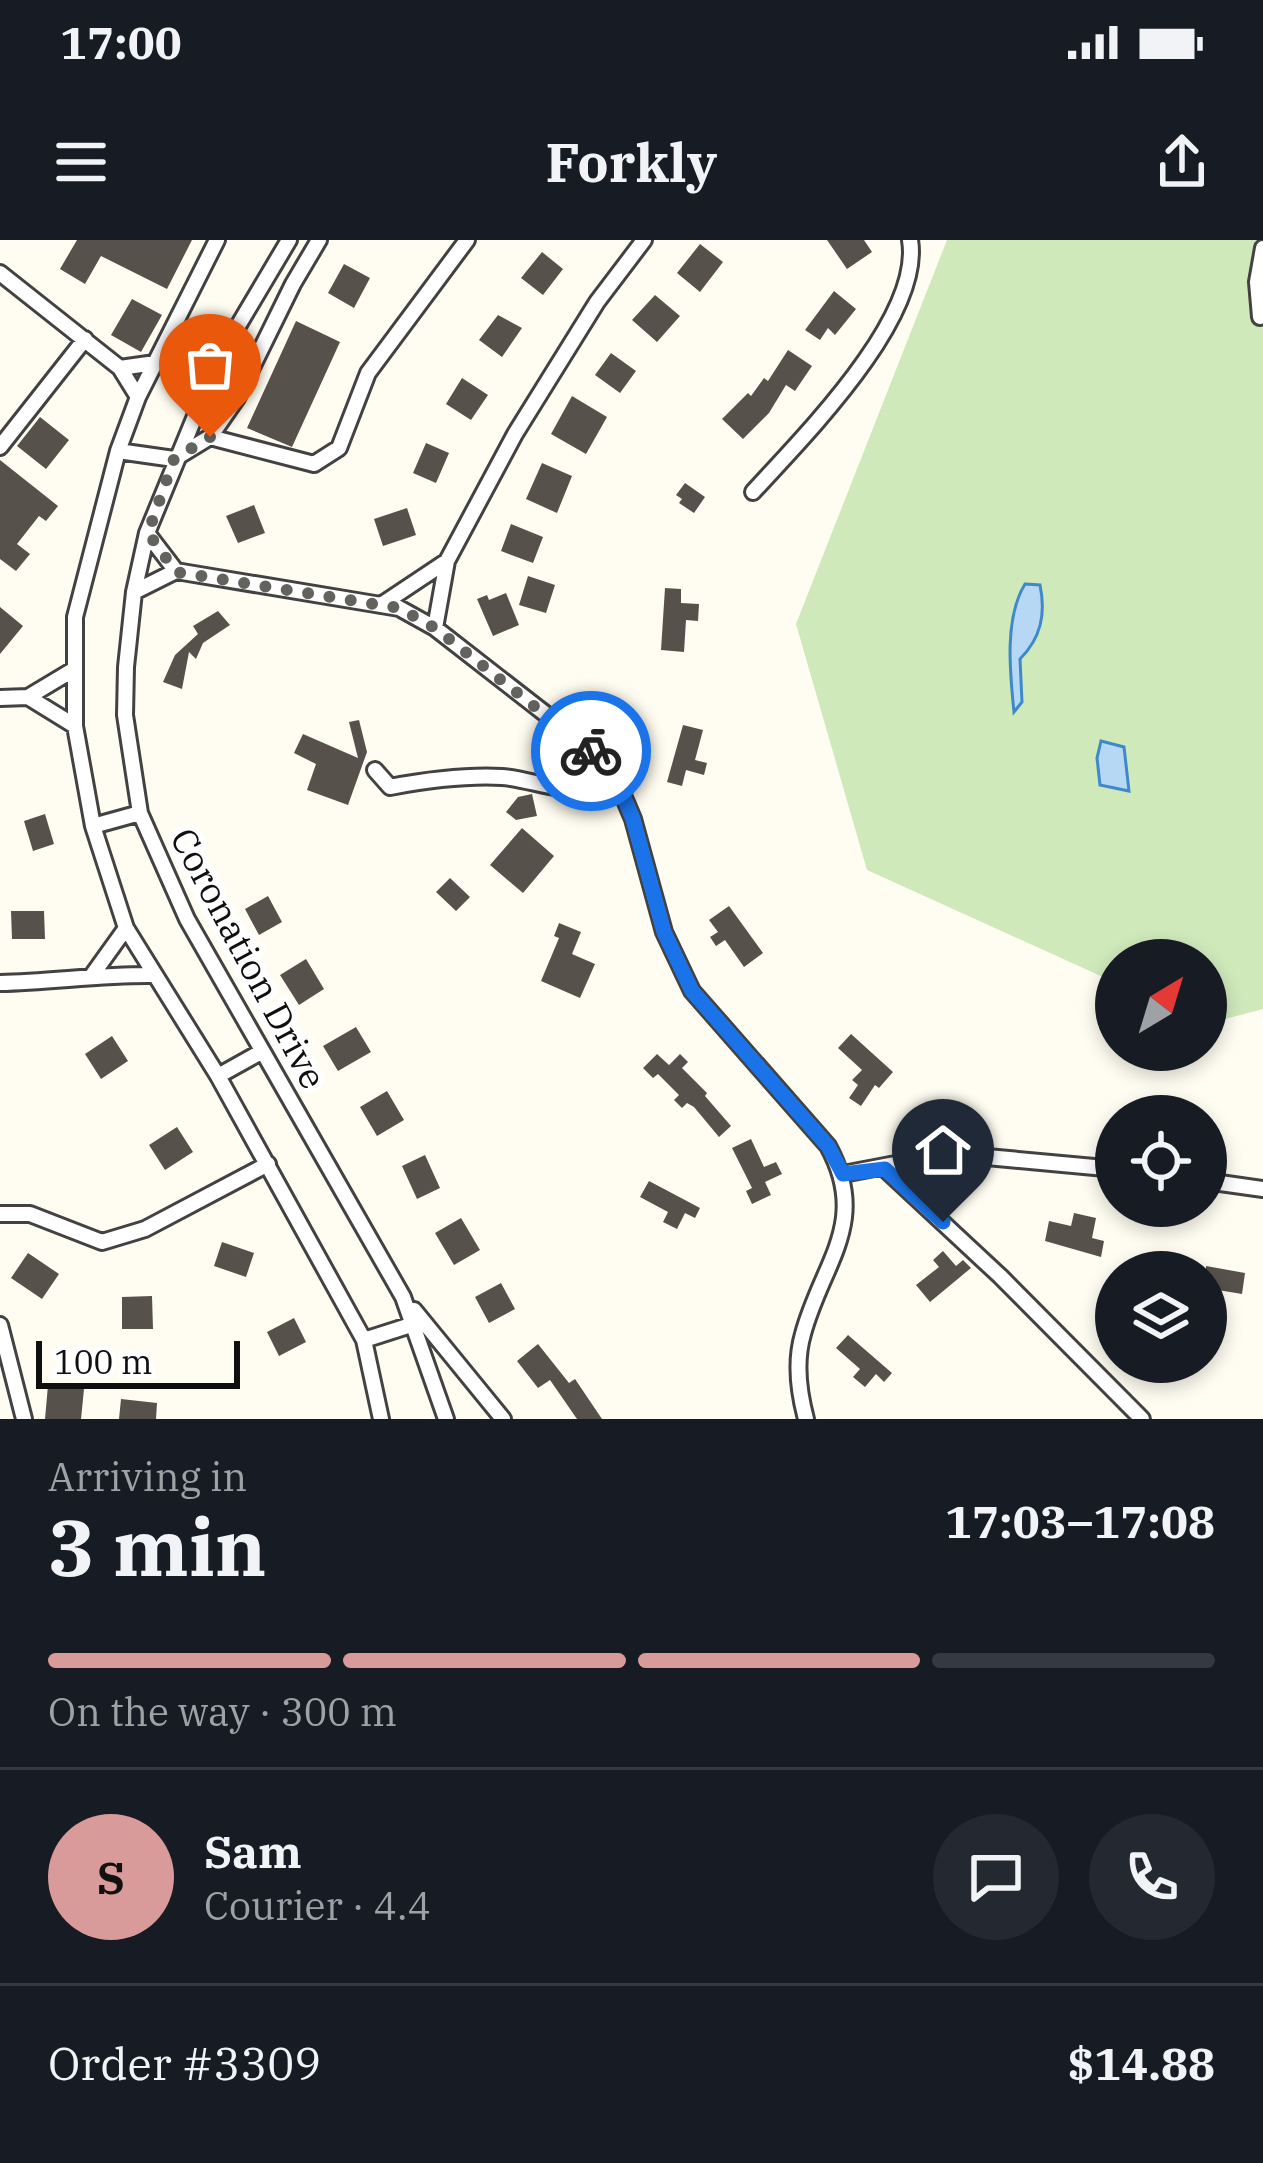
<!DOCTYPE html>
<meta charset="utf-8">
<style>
body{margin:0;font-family:"IBM Plex Serif",serif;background:#242831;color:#f1f3f6;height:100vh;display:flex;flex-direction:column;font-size:45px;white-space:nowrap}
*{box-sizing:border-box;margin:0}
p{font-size:39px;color:#9ea1a6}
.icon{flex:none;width:66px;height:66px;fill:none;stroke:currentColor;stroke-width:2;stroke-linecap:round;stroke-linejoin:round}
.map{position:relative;height:1179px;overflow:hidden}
.drawer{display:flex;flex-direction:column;background:#171b24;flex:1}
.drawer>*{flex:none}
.needle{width:78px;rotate:38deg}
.controls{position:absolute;left:1095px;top:699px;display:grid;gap:24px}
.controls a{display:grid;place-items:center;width:132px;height:132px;border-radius:50%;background:#171b24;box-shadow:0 6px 18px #0003;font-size:60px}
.scale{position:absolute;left:36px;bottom:30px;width:204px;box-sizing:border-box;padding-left:12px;border:6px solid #0f0f0f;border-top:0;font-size:33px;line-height:42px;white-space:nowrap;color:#0f0f0f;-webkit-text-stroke:9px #fff;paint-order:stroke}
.pin{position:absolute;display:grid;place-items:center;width:102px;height:102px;color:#fff;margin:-123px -51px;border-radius:50% 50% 50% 0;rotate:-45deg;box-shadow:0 0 12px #0007}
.pin .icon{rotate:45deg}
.courier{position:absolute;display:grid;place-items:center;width:120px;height:120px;margin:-60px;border:9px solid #1a73e8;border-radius:50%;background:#fff;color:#222;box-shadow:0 3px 15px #0007}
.overview em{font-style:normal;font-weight:700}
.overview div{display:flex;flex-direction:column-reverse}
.overview{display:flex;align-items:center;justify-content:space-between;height:204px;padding:0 48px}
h1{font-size:78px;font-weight:700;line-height:90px}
.bar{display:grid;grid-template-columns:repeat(4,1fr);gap:18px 12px;align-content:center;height:144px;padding:0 48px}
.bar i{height:15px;border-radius:9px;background:#363941}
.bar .current{background:#d99a9a}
.bar p{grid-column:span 4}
.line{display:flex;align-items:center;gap:30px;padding:0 48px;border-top:3px solid #363941}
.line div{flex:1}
.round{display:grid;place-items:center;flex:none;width:126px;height:126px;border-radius:63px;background:#242831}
.status{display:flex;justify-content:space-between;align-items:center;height:84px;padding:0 60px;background:#171b24;direction:ltr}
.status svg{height:33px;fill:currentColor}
header{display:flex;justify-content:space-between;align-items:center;height:156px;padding:0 48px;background:#171b24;font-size:54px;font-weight:700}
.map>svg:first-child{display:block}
.green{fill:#cfe9bb}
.water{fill:#b6d8f5;stroke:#3f88ca;stroke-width:3}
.building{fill:#57514b}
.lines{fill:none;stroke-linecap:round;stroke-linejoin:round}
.minor-casing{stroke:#424242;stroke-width:20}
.minor{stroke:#fff;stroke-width:14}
.done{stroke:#63625e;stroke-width:12;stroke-dasharray:0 21.6}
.route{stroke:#1a73e8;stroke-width:15}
.labels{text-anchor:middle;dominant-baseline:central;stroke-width:12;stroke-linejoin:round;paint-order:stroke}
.street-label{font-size:36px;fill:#0f0f0f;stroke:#fff}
</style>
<div class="status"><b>17:00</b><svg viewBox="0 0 49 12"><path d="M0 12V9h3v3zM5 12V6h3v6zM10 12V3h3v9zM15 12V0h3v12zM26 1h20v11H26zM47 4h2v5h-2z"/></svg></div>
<header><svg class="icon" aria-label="menu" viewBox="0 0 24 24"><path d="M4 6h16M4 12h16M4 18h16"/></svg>Forkly<svg class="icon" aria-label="share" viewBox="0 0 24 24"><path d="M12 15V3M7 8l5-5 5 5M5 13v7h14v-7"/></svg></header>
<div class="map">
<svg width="1263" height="1179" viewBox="0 0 1263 1179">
<rect width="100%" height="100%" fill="#fffdf1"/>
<path class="green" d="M947 0H1263V769L1206 784V720H1116V743L867 630 796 384Z"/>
<path class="water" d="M1025 344 1040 345C1046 374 1041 398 1020 419L1022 462 1014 472C1010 433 1004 378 1025 344Z
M1101 501 1124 507 1129 551 1100 545 1097 518Z"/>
<path class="building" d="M77 0H192L167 49 101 16 85 44 60 29Z
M827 0H864L872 12 847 29Z
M700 4 723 22 700 52 677 33Z
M542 12 563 29 543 55 521 38Z
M344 24 370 38 354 68 328 53Z
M834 51 856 69 835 95 828 88 820 100 805 90Z
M655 55 680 76 657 102 632 80Z
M132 59 162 75 141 112 111 95Z
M498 75 522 88 502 117 479 100Z
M296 81 340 102 292 207 247 188Z
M788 110 812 126 795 151 786 145 769 173 743 199 722 179 748 153 751 156 764 138 768 141Z
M611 113 636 131 620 153 595 135Z
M462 138 488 155 471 180 446 164Z
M572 156 607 177 586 214 551 194Z
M40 177 69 200 46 229 17 206Z
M426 203 449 213 436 243 413 233Z
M0 220 58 266 46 281 39 276 17 304 30 314 16 331 0 319Z
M542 223 572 236 557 273 526 259Z
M685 243 705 257 694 273 679 263 682 259 676 255Z
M254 265 265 293 238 303 226 276Z
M407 268 416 295 383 306 374 279Z
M511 284 543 297 533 323 501 311Z
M528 336 555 345 546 373 519 365Z
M665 348 681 349V363L699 364 698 381 686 380 684 412 661 410Z
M506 353 519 385 493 396 477 359 487 355 489 360Z
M0 367 23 386 0 414Z
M218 371 230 385 203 403 196 419 189 412 182 449 163 442 175 415 198 394 193 386Z
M359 480 367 512 348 565 307 550 316 524 294 513 303 494 358 518 349 482Z
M683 485 703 490 695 520 707 523 704 535 686 530 682 546 667 542Z
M532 554 537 576 516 580 506 572 518 557Z
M45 574 54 604 33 611 24 581Z
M522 588 554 616 523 653 490 625Z
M450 638 470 657 456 671 436 652Z
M268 656 282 682 259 695 245 669Z
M729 666 763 713 744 727 725 700 716 706 710 697 718 692 709 680Z
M11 671H44L45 699H12Z
M559 683 581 692 572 714 595 724 580 758 541 741 559 698 554 696Z
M306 719 324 749 299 765 280 735Z
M356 787 371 812 338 831 323 806Z
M851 794 893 832 879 848 875 845 861 866 849 858 858 845 852 840 862 830 838 808Z
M112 796 128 821 101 839 85 814Z
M657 814 669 825 680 814 688 822 682 828 707 853 705 856 731 886 719 897 694 867 687 863 682 868 674 860 679 855 658 834 653 838 643 828Z
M387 851 404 880 377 896 360 867Z
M177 887 193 912 165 930 149 905Z
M751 899 764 927 776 922 782 934 765 942 771 955 752 964 746 951 752 948 732 908Z
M425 915 440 948 417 959 402 926Z
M649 941 700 968 695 978 685 973 677 989 663 982 668 972 640 957Z
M1074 973 1096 978 1092 998 1104 1001 1101 1017 1045 1001 1049 981 1071 986Z
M461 978 480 1010 454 1025 435 993Z
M222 1002 254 1013 246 1037 214 1026Z
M943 1011 956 1026 963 1020 971 1028 930 1062 916 1045 939 1027 933 1020Z
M28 1013 59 1034 42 1059 11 1038Z
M1206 1026 1245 1033 1242 1054 1206 1048Z
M501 1043 515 1069 489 1083 475 1057Z
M152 1056 153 1089H122V1057Z
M294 1078 306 1102 279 1116 267 1092Z
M848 1095 892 1133 884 1142 876 1134 865 1147 853 1137 860 1129 836 1108Z
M538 1104 569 1143 575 1139 602 1179H577L550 1140 538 1148 517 1121Z
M48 1145 84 1149 81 1179H45Z
M121 1159 157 1163 156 1179H119Z"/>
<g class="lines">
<defs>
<path id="minor" d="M217 0 138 157 118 211 75 377V486L93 586 126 688 218 836 364 1100 381 1179
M289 0 219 118 147 293 134 352 126 427 125 475 140 573 187 679 403 1057 446 1179
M0 33 120 128 138 157
M1260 77 1257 42 1263 8
M120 128 155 123
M210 197 314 224 339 208 368 133 467 0
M0 207 85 99
M118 211 174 219 210 197 237 158 293 44 319 0
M753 252C803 197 923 78 910 0
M147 293 176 331
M134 352 176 331 399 368 435 388 588 507 616 539 633 579 664 692 692 751 828 906C870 983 822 1023 803 1094 795 1121 799 1153 806 1179
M381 365 447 321 515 194 597 62 644 0
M435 388 447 321
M28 457 75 486
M0 458 28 457 73 430
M375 530 390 547C427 540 464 535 502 537 522 538 560 551 576 549 589 547 597 536 606 528
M93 586 140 573
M93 734 126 688
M0 743C53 742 102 734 155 735
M218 836 261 812
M885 929 1000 1036 1142 1179
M843 934 927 918 976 916 1116 929
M1206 941 1263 949
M0 974H30L102 1002 145 989 268 924
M414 1070 503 1179
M0 1085 24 1179
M364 1100 414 1084"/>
</defs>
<use href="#minor" class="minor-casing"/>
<use href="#minor" class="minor"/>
</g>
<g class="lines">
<path class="done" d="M210 197 174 219 148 293 176 332 399 368 435 388 591 511"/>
<path class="route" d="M591 511 616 539 633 579 664 692 692 751 828 906 843 934 885 929 943 982"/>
</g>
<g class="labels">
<g class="street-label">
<text transform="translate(249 718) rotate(62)">Coronation Drive</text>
</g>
</g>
</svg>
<div class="controls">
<a><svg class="needle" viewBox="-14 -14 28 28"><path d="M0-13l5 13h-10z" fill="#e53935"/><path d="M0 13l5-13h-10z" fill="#9ea1a6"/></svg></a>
<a><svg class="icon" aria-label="locate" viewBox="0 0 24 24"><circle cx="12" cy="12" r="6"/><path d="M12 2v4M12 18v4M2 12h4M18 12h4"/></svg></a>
<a><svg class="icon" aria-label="layers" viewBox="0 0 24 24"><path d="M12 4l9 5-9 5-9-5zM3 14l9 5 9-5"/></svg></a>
</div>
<div class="scale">100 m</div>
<div class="pin" style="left:210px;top:197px;background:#ea580c"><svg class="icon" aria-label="bag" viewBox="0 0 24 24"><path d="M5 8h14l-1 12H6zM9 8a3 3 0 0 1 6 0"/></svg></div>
<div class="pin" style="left:943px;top:982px;background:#1f2937"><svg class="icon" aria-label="home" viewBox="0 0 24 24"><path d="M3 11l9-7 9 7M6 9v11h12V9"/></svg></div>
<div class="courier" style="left:591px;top:511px"><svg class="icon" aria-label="bike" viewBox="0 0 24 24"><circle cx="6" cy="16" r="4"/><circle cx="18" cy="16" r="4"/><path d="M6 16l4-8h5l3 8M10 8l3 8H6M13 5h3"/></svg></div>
</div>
<section class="drawer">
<div class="overview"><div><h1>3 min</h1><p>Arriving in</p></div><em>17:03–17:08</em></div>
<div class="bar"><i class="current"></i><i class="current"></i><i class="current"></i><i></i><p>On the way · 300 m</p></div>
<div class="line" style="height:216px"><b class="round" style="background:#d99a9a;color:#111">S</b><div><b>Sam</b><p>Courier · 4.4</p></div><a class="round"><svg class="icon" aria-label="chat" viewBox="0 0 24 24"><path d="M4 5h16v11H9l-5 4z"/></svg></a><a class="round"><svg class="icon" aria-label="phone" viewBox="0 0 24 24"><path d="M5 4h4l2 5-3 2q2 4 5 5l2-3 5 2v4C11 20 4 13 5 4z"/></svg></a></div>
<div class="line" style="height:156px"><div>Order #3309</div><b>$14.88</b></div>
</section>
